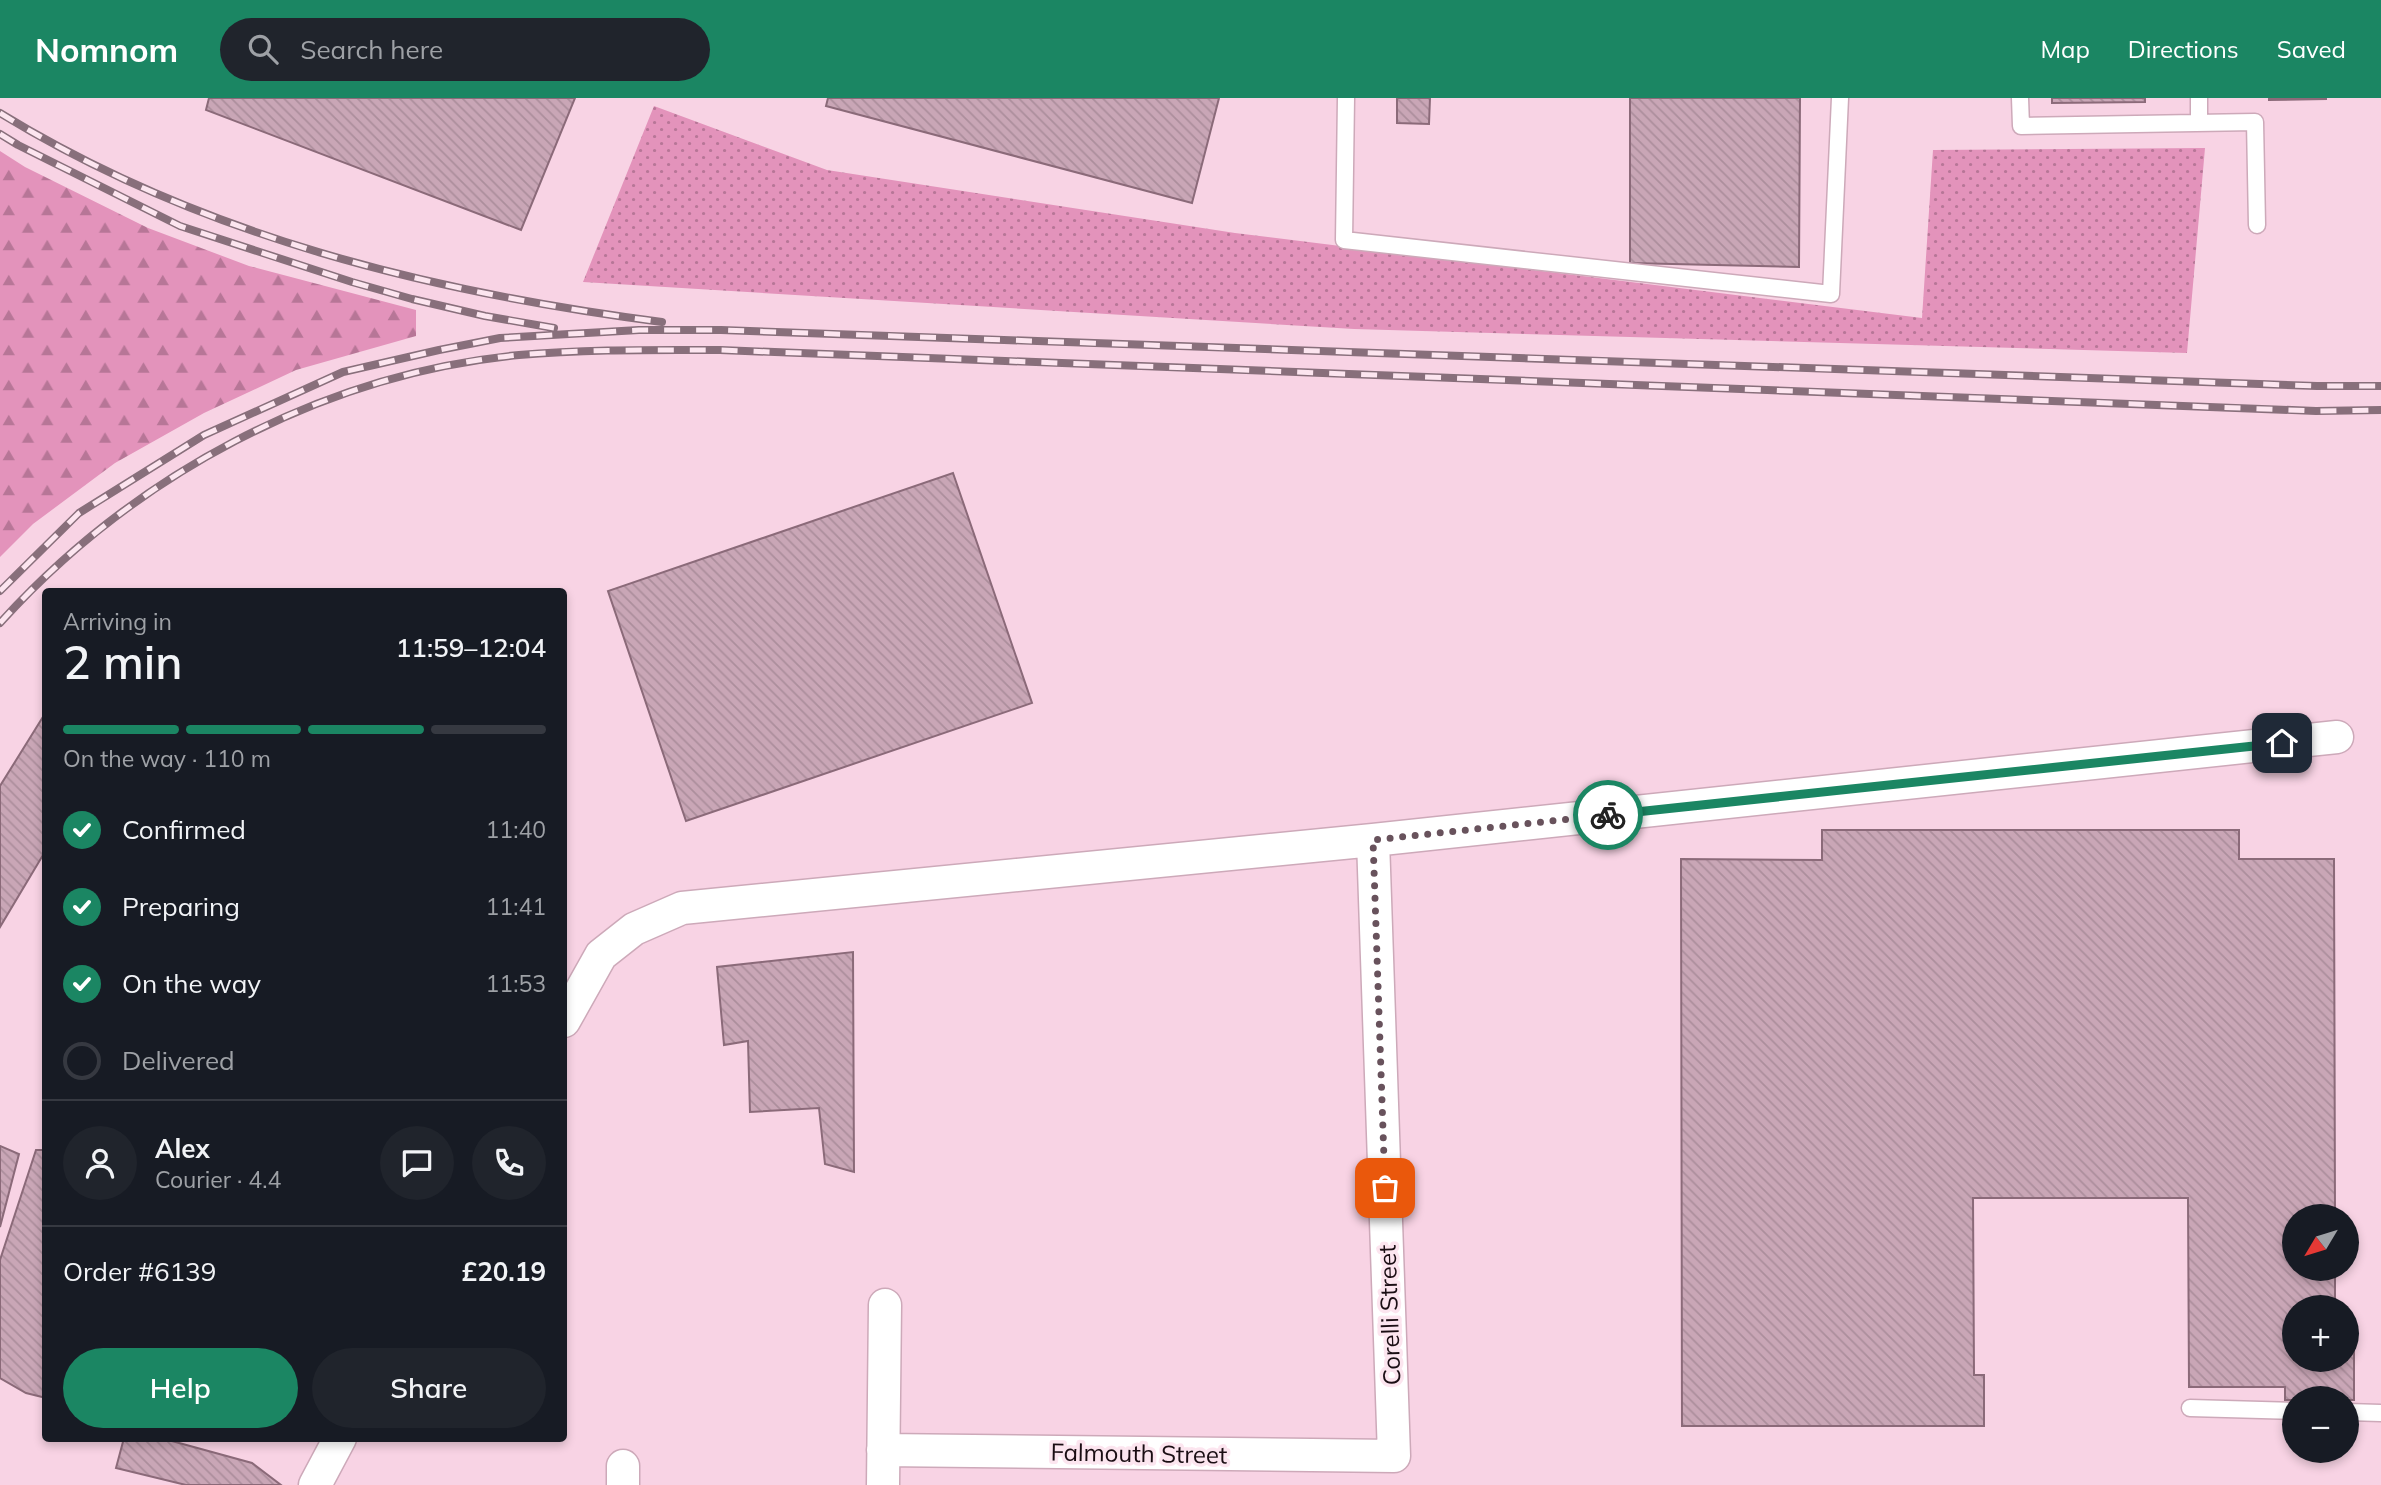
<!DOCTYPE html>
<meta charset="utf-8">
<style>
body{margin:0;font-family:Mulish,sans-serif;background:#20242c;color:#f1f3f6;height:100vh;display:flex;flex-direction:column;font-size:26px;white-space:nowrap}
*{box-sizing:border-box;margin:0}
p{font-size:23px;color:#9ea1a6}
.icon{flex:none;width:38px;height:38px;fill:none;stroke:currentColor;stroke-width:2;stroke-linecap:round;stroke-linejoin:round}
.map{position:relative;flex:1;overflow:hidden}
.panel{position:absolute;left:42px;top:490px;width:525px;height:854px;display:flex;flex-direction:column;background:#171b24;border-radius:7px;box-shadow:0 4px 10px #0003}
.panel>*{flex:none}
.needle{width:46px;rotate:232deg}
.buttons{position:absolute;left:2282px;top:1106px;display:grid;gap:14px}
.buttons a{display:grid;place-items:center;width:77px;height:77px;border-radius:50%;background:#171b24;box-shadow:0 4px 10px #0003;font-size:35px}
.pin{position:absolute;display:grid;place-items:center;width:60px;height:60px;color:#fff;margin:-30px;border-radius:14px;box-shadow:0 4px 10px #0006}
.courier{position:absolute;display:grid;place-items:center;width:70px;height:70px;margin:-35px;border:5px solid #1b8663;border-radius:50%;background:#fff;color:#222;box-shadow:0 2px 9px #0007}
.headline em{font-style:normal;font-weight:600}
.headline div{display:flex;flex-direction:column-reverse}
.headline{display:flex;align-items:center;justify-content:space-between;height:119px;padding:0 21px}
h1{font-size:46px;font-weight:600;line-height:52px}
.bar{display:grid;grid-template-columns:repeat(4,1fr);gap:10px 7px;align-content:center;height:84px;padding:0 21px}
.bar i{height:9px;border-radius:5px;background:#363941}
.bar .current{background:#1b8663}
.bar p{grid-column:span 4}
.line{display:flex;align-items:center;gap:18px;padding:0 21px;border-top:2px solid #363941}
.line div{flex:1}
.round{display:grid;place-items:center;flex:none;width:74px;height:74px;border-radius:37px;background:#20242c}
ol{padding:0 21px;list-style:none}
li{display:flex;align-items:center;gap:21px;height:77px}
li p{margin-inline-start:auto}
li .icon{padding:7px;border-radius:50%;background:#1b8663;color:#fff;stroke-width:4}
li:last-child{color:#9ea1a6}
li i{width:38px;height:38px;border:4px solid #363941;border-radius:50%}
.button{display:flex;gap:14px;margin-top:auto;padding:14px 21px}
.button a{flex:1;height:80px;border-radius:42px;background:#1b8663;color:#fff;font-size:28px;font-weight:600;line-height:80px;text-align:center}
.button a+a{background:#20242c;color:#f1f3f6}
header{display:flex;align-items:center;gap:42px;box-sizing:border-box;height:98px;padding:0 35px;background:#1b8663;color:#fff}
header strong{font-size:33px}
nav{display:flex;gap:38px;margin-inline-start:auto;font-size:24px}
.search{width:490px;height:63px;background:#20242c;display:flex;align-items:center;gap:18px;box-sizing:border-box;padding:0 24px;border-radius:38px;color:#9ea1a6;font-size:26px}
.map>svg:first-child{display:block}
.grass{fill:url(#grass-dots)}
.forest{fill:url(#forest-firs)}
.building{fill:url(#building-back-hatch);stroke:#8b6a79;stroke-width:2}
.lines{fill:none;stroke-linecap:round;stroke-linejoin:round}
.lane-casing{stroke:#cda9b9;stroke-width:19}
.street-casing{stroke:#cda9b9;stroke-width:35}
.lane{stroke:#fff;stroke-width:16}
.street{stroke:#fff;stroke-width:32}
.rail-casing{stroke:#886f7b;stroke-width:8}
.rail{stroke:#fce5ef;stroke-width:5;stroke-dasharray:16;stroke-linecap:butt}
.done{stroke:#68525c;stroke-width:7;stroke-dasharray:0 12.6}
.route{stroke:#1b8663;stroke-width:9}
.labels{text-anchor:middle;dominant-baseline:central;stroke-width:7;stroke-linejoin:round;paint-order:stroke}
.street-label{font-size:24px;fill:#1a0d13;stroke:#fce5ef}
</style>
<header>
<strong>Nomnom</strong>
<div class="search"><svg class="icon" aria-label="search" viewBox="0 0 24 24"><circle cx="10" cy="10" r="6"/><path d="M15 15l6 6"/></svg>Search here</div>
<nav><a>Map</a><a>Directions</a><a>Saved</a></nav>
</header>
<div class="map">
<svg width="2381" height="1387" viewBox="0 0 2381 1387">
<defs>
<pattern id="grass-dots" width="8" height="8" patternUnits="userSpaceOnUse" patternTransform="scale(1.75)"><rect width="8" height="8" fill="#e393bb"/><path d="M2 2h.1M6 6h.1" fill="none" stroke="#b77697" stroke-width="1.8" stroke-linecap="round"/></pattern>
<pattern id="forest-firs" width="22" height="20" patternUnits="userSpaceOnUse" patternTransform="scale(1.75)"><rect width="22" height="20" fill="#e393bb"/><path d="M5 1l3.5 6h-7zM16 11l3.5 6h-7z" fill="#b77697"/></pattern>
<pattern id="building-back-hatch" width="6" height="6" patternUnits="userSpaceOnUse" patternTransform="scale(1.75)"><rect width="6" height="6" fill="#c9a6b6"/><path d="M-1 5l2 2M0 0l6 6M5-1l2 2" fill="none" stroke="#ac8e9c"/></pattern>
</defs>
<rect width="100%" height="100%" fill="#f8d3e4"/>
<path class="grass" d="M654 8 827 72 1235 135 1922 220 1933 52 2205 50 2187 255 1354 231 583 184Z"/>
<path class="forest" d="M0 53 25 69 148 130 249 168 416 212V238L296 272 204 315 115 365 33 426 0 459Z"/>
<path class="building" d="M209 0H575L521 132 206 12Z
M828 0H1219L1192 105 826 8Z
M1397 0H1430L1429 26 1397 25Z
M1630 0H1800L1799 169 1630 165Z
M2052 0H2145V4L2052 5Z
M2269 0H2326V1L2269 2Z
M953 375 1032 605 686 723 608 493Z
M46 614V752L0 829V688Z
M1822 732H2239V761H2334L2335 1118H2294V1171H2335V1209H2294V1262H2347V1241H2354V1302H2347V1300H2294V1302H2285V1289H2189L2188 1100H1973L1974 1277H1984V1328H1682L1681 761 1822 762Z
M853 854 854 1074 825 1066 819 1010 750 1014 748 943 724 947 717 869Z
M0 1048 19 1056 0 1129Z
M36 1052H46V1300L26 1295 0 1280V1162Z
M124 1340H161L252 1365 281 1387H186L116 1370Z"/>
<g class="lines">
<defs>
<path id="lane" d="M1346 0 1344 142 1831 196 1840 0
M2020 0 2021 28 2255 24 2257 127
M2199 25V0
M2190 1310 2294 1313
M2347 1314 2381 1315"/>
<path id="street" d="M564 923 601 857 634 831 682 810 1373 742 2337 639
M883 1352 1394 1358 1373 742
M315 1387 340 1340
M623 1387V1368
M883 1387 885 1207"/>
</defs>
<use href="#lane" class="lane-casing"/>
<use href="#street" class="street-casing"/>
<use href="#lane" class="lane"/>
<use href="#street" class="street"/>
<defs>
<path id="rail" d="M0 15C201 138 430 194 662 224
M0 36 18 47 180 128 352 184 412 201 485 218 554 230
M0 493 79 415 204 337 343 274 439 252 500 240 639 232H721L2317 288H2381
M0 525C133 378 321 276 519 257 586 251 654 252 720 252L2316 313 2381 312"/>
</defs>
<use href="#rail" class="rail-casing"/>
<use href="#rail" class="rail"/>
</g>
<g class="lines">
<path class="done" d="M1385 1090 1373 742 1608 717"/>
<path class="route" d="M1608 717 2282 645"/>
</g>
<g class="labels">
<g class="street-label">
<text transform="translate(1389 1217) rotate(-92)">Corelli Street</text>
<text transform="translate(1139 1355) rotate(1)">Falmouth Street</text>
</g>
</g>
</svg>
<div class="buttons">
<a><svg class="needle" viewBox="-14 -14 28 28"><path d="M0-13l5 13h-10z" fill="#e53935"/><path d="M0 13l5-13h-10z" fill="#9ea1a6"/></svg></a>
<a>+</a>
<a>−</a>
</div>
<div class="pin" style="left:1385px;top:1090px;background:#ea580c"><svg class="icon" aria-label="bag" viewBox="0 0 24 24"><path d="M5 8h14l-1 12H6zM9 8a3 3 0 0 1 6 0"/></svg></div>
<div class="pin" style="left:2282px;top:645px;background:#1f2937"><svg class="icon" aria-label="home" viewBox="0 0 24 24"><path d="M3 11l9-7 9 7M6 9v11h12V9"/></svg></div>
<div class="courier" style="left:1608px;top:717px"><svg class="icon" aria-label="bike" viewBox="0 0 24 24"><circle cx="6" cy="16" r="4"/><circle cx="18" cy="16" r="4"/><path d="M6 16l4-8h5l3 8M10 8l3 8H6M13 5h3"/></svg></div>
<section class="panel">
<div class="headline"><div><h1>2 min</h1><p>Arriving in</p></div><em>11:59–12:04</em></div>
<div class="bar"><i class="current"></i><i class="current"></i><i class="current"></i><i></i><p>On the way · 110 m</p></div>
<ol>
<li><svg class="icon" aria-label="check" viewBox="0 0 24 24"><path d="M5 12l5 5 9-10"/></svg>Confirmed<p>11:40</p></li>
<li><svg class="icon" aria-label="check" viewBox="0 0 24 24"><path d="M5 12l5 5 9-10"/></svg>Preparing<p>11:41</p></li>
<li><svg class="icon" aria-label="check" viewBox="0 0 24 24"><path d="M5 12l5 5 9-10"/></svg>On the way<p>11:53</p></li>
<li><i></i>Delivered</li>
</ol>
<div class="line" style="height:126px"><a class="round"><svg class="icon" aria-label="person" viewBox="0 0 24 24"><circle cx="12" cy="8" r="4"/><path d="M4 21q1-7 8-7t8 7"/></svg></a><div><b>Alex</b><p>Courier · 4.4</p></div><a class="round"><svg class="icon" aria-label="chat" viewBox="0 0 24 24"><path d="M4 5h16v11H9l-5 4z"/></svg></a><a class="round"><svg class="icon" aria-label="phone" viewBox="0 0 24 24"><path d="M5 4h4l2 5-3 2q2 4 5 5l2-3 5 2v4C11 20 4 13 5 4z"/></svg></a></div>
<div class="line" style="height:91px"><div>Order #6139</div><b>£20.19</b></div>
<div class="button"><a>Help</a><a>Share</a></div>
</section>
</div>
